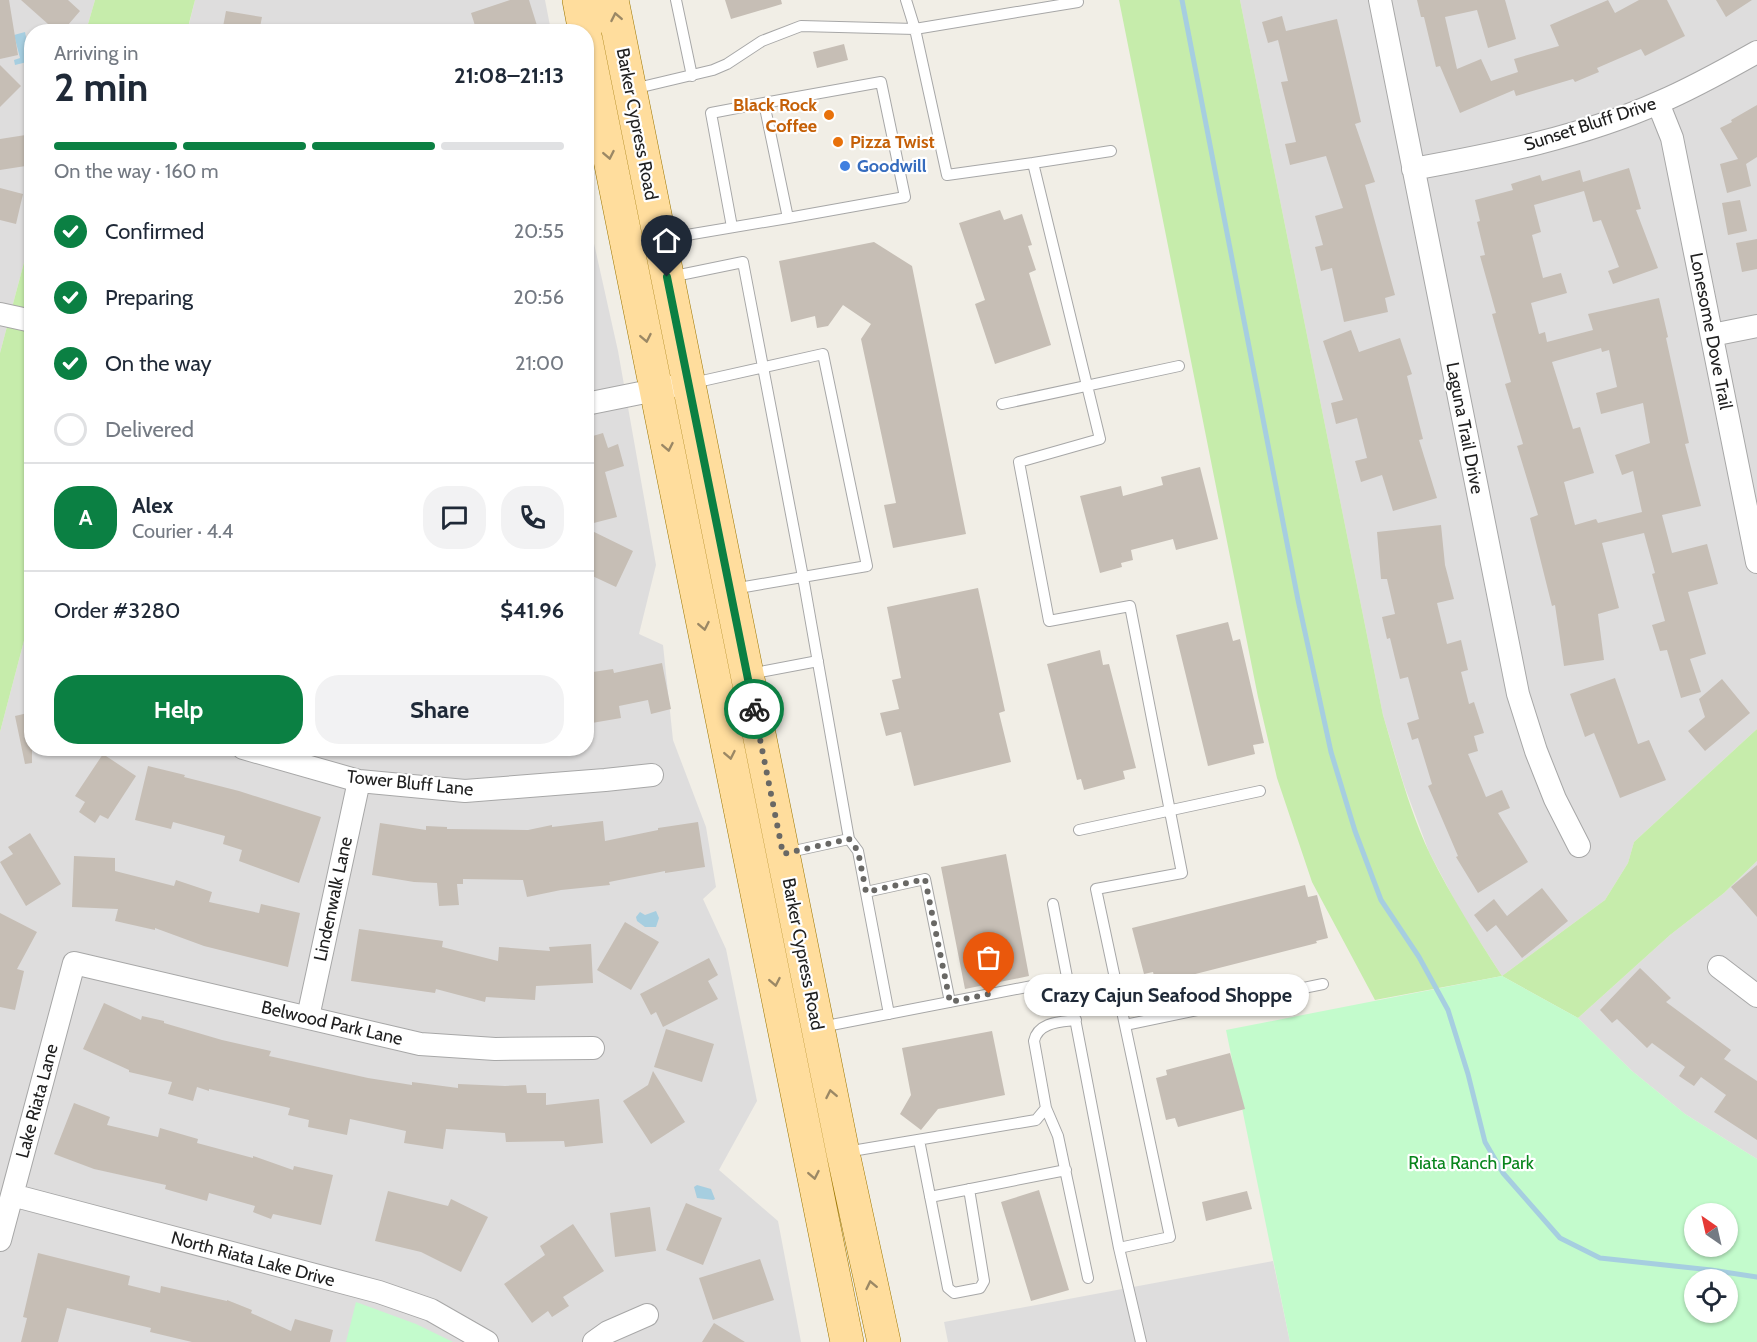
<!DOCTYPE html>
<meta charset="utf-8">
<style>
body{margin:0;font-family:Cabin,sans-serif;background:#f2f2f3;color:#1f2937;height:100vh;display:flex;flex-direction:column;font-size:22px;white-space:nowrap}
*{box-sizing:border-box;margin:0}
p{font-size:20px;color:#747a83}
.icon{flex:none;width:33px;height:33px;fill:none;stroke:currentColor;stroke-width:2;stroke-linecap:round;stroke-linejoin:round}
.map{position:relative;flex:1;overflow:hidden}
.sheet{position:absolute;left:24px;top:24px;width:570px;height:732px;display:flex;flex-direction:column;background:#fff;border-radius:24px;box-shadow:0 2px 4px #0004}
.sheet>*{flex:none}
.needle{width:39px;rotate:326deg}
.controls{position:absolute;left:1684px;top:1203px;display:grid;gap:12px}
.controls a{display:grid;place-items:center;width:54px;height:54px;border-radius:50%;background:#fff;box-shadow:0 2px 4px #0004;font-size:30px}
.pin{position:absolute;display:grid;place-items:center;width:51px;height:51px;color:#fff;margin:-62px -26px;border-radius:50% 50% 50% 0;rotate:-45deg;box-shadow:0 0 6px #0007}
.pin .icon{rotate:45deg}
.courier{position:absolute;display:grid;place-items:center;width:60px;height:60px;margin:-30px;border:4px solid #0b8043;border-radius:50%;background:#fff;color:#222;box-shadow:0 2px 8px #0007}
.bubble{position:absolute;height:42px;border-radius:21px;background:#fff;box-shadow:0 2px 4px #0004;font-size:20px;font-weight:700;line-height:42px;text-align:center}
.head em{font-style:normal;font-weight:700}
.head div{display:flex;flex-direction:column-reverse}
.head{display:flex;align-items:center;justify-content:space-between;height:102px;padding:0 30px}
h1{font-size:39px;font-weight:700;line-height:45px}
.bar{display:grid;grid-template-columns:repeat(4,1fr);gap:9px 6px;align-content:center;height:72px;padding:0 30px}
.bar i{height:8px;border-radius:4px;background:#e0e1e3}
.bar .on{background:#0b8043}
.bar p{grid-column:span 4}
.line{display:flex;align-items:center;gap:15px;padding:0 30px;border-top:2px solid #e0e1e3}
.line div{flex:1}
.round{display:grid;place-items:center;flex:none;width:63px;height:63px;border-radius:24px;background:#f2f2f3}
ol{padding:0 30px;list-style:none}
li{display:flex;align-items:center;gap:18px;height:66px}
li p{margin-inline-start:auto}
li .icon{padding:6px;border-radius:50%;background:#0b8043;color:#fff;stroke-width:4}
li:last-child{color:#747a83}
li i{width:33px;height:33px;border:3px solid #e0e1e3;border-radius:50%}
.primary-button{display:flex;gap:12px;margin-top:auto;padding:12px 30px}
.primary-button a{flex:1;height:69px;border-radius:24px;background:#0b8043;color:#fff;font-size:24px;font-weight:700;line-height:69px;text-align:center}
.primary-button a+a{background:#f2f2f3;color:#1f2937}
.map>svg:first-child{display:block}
.residential{fill:#dedddd}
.grass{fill:#c6ecab}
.park{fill:#c3fbcc;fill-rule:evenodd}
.water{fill:#a6cee0}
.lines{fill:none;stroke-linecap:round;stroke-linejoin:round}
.stream{stroke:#a6cee0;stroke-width:5}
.building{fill:#c6beb5;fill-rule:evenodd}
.lane-casing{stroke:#a7a7a7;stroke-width:12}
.street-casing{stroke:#a7a7a7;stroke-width:24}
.primary-casing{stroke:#9c7600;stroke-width:34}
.lane{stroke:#fff;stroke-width:10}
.street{stroke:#fff;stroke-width:22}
.primary{stroke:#ffdd9d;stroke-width:33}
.oneway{stroke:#9b8865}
.done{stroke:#696865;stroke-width:6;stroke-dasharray:0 10.8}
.route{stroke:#0b8043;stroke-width:8}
.food-dot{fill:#e8710a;stroke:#fff;stroke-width:2}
.shop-dot{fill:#3f7fe0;stroke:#fff;stroke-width:2}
.labels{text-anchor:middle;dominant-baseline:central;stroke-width:4.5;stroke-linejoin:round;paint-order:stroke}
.food-label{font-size:18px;font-weight:bold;fill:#c56008;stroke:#fff;text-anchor:end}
.street-label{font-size:18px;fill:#202020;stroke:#fff}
.shop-label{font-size:18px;font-weight:bold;fill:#366cbe;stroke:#fff;text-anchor:start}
.park-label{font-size:18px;fill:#08851c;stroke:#fff}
</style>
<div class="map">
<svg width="1757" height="1342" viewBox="0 0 1757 1342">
<rect width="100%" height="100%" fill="#f1eee6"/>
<path class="residential" d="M0 0H95L86 31 32 32 31 236 0 353Z
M195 0H545L551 31 187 32Z
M1240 0H1757V729L1634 842 1628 863 1605 900 1502 976 1462 914 1429 852 1404 785 1383 715Z
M587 225 591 230 618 351 656 565 639 634 663 645 673 740 706 827 716 887 703 899 726 949 757 1101 719 1170 778 1221 801 1342H0V732L31 614 32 748H586Z
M1757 861V1159L1685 1114 1632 1071 1578 1018 1670 935 1724 893Z
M1273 1261 1290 1342H948L944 1322Z"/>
<path class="grass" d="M95 0H195L187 31H86Z
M1119 0H1240L1383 715C1397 762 1409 810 1430 854 1451 896 1476 936 1502 976L1605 900 1628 863 1634 842 1757 729V861L1724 893 1670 935 1578 1018 1502 976 1375 1000 1312 882 1277 778 1258 697Z
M31 236V614L0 732V353Z"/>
<path class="park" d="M1502 976 1578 1018 1632 1071 1685 1114 1757 1159V1342H1290L1226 1030ZM1695 1214H1728V1246H1695ZM1695 1280H1728V1312H1695Z
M356 1302 416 1324 453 1342H346Z"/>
<path class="water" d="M25 32 28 47 31 51V61L15 65 14 60 20 58 14 35Z
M656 911 659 918 656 927H645L637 921 636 917 640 912 645 915Z
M697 1185 711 1189 715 1199 713 1200 697 1198 694 1187Z"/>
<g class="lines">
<path class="stream" d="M1182 0 1298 600 1331 752 1355 831 1381 900 1419 957 1448 1010 1468 1074 1485 1142 1503 1173 1560 1238 1600 1258 1711 1270 1757 1277"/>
</g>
<path class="building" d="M0 0H9L18 55 0 59Z
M21 0H68L80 11 62 32H57Z
M510 0H529L539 32H477L471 13Z
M725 0H781L782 4 731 19Z
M1417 0H1505L1516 39 1488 48 1477 10 1445 17 1457 69 1481 59 1491 81 1518 72 1514 59 1559 46 1550 25 1608 0 1615 13 1639 0H1667L1685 36 1645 56 1641 49 1597 68 1599 72 1575 82 1573 79 1516 96 1514 90 1460 113 1440 66 1436 67 1424 17H1421Z
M1716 0H1752L1726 17Z
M226 11 262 17 259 32H222Z
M1282 16 1286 31 1337 19 1361 122 1355 124 1375 182 1365 185 1395 295 1385 298 1388 312 1344 322 1332 268 1321 271 1315 247 1323 245 1315 216 1343 208 1326 156 1290 165 1285 144 1296 142 1281 82 1288 81 1278 40 1268 43 1262 22Z
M844 44 848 60 817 68 813 52Z
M0 65 21 86 0 107Z
M1757 105V157L1746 164 1751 186 1727 193 1720 164 1738 159 1720 128 1732 122 1731 120Z
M32 134V165L0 170V139Z
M1629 168 1641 209 1636 210 1658 268 1613 284 1608 271 1619 267 1601 220 1593 222 1584 191 1534 205 1541 232 1532 235 1543 278 1561 273 1567 293 1531 303 1539 334 1545 332 1547 342 1593 330 1588 314 1659 298 1668 337 1666 338 1689 443 1685 444 1701 506 1662 515 1672 553 1707 544 1718 584 1688 592 1706 654 1690 659 1701 692 1681 698 1667 650 1660 651 1652 625 1665 621 1652 574 1655 573 1644 533 1602 543 1619 608 1598 614 1604 660 1564 666 1555 605 1552 606 1530 518 1538 515 1517 446 1523 444 1505 384 1511 382 1492 314 1496 313 1480 256 1485 255 1477 222 1480 221 1475 200 1513 190 1511 184 1540 175 1542 181 1580 170 1583 182ZM1601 348 1602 352 1609 350 1617 387 1596 393 1601 414 1643 403 1650 443 1615 455 1622 475 1633 471 1642 512 1598 523 1596 519 1575 525 1564 482 1594 473 1580 427 1573 429 1552 362Z
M0 188 23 194 16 224 0 220Z
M1740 200 1747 231 1728 235 1722 203Z
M1000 210 1004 220 1022 214 1032 245 1028 246 1036 270 1029 273 1051 345 995 364 975 304 985 300 959 223Z
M1757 239V269L1742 272 1736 243Z
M874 242 912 266 966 534 893 548 884 505 896 503 861 339 871 324 843 305 828 326 817 328 815 316 791 322 779 261Z
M1351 330 1359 352 1400 338 1412 374 1407 376 1423 439 1419 440 1437 498 1393 511 1382 475 1361 482 1355 461 1367 458 1357 418 1336 424 1331 403 1343 400 1323 341Z
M603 433 608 448 618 444 624 466 605 472 617 517 586 525V438Z
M1200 467 1218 539 1176 550 1173 539 1131 550 1133 560 1121 563 1122 567 1100 573 1080 496 1121 486 1123 496 1163 485 1161 477Z
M1441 525 1445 565 1454 599 1437 603 1447 644 1461 640 1468 670 1461 672 1469 704 1474 702 1484 733 1474 736 1478 751 1468 754 1486 797 1502 790 1510 808 1498 813 1528 862 1478 893 1456 857 1458 856 1428 786 1432 784 1418 738 1412 740 1407 723 1419 719 1408 677 1400 679 1390 638 1387 639 1382 617 1395 614 1387 579H1381L1377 532Z
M586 528 633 551 616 587 586 573Z
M978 588 1005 711 999 713 1011 762 914 786 901 732 886 736 880 713 899 709 892 680 901 678 887 607Z
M1228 622 1233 641 1240 639 1264 743 1253 745 1255 754 1208 766 1176 635Z
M1100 650 1103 665 1109 664 1136 768 1123 771 1125 779 1084 790 1081 779 1077 780 1047 664Z
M662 663 671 709 651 714 648 700 619 706 621 718 586 724V673L613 669 614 673Z
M1615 678 1638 744 1649 740 1666 780 1620 798 1594 733 1585 737 1570 694Z
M1722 679 1750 713 1705 751 1688 731 1705 717 1699 699Z
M32 712V763L25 764 15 716Z
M103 754 136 776 108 819 100 815 95 823 79 812 85 802 75 796Z
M148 766 185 775 184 777 239 791 321 817 299 883 239 861 242 850 223 844 225 836 173 822 171 829 135 820Z
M603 821 605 841 658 830V828L698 822 705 867 665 873V871L609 882 610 885 561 890 527 897 523 880 463 879V884H457L459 905 439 906 437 883 414 882 372 875 380 823 426 830V826L447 827V829L528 830 552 825V827Z
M30 833 61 884 26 906 0 862 13 854 8 847Z
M1006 854 1029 976 965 989 941 867Z
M74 856 115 858V871L174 886 176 880 212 892 209 902 259 913 261 904 300 913 288 967 204 946 155 928V930L115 921 118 909 72 907Z
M1757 865V917L1731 887Z
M1305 885 1308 897 1317 895 1328 938 1316 941 1317 943 1156 984 1153 972 1144 974 1132 928Z
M1542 888 1568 921 1522 958 1496 925 1487 932 1474 915 1494 899 1507 916Z
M0 913 37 932 17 969 24 971 15 1010 0 1007Z
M625 922 659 942 631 990 597 970Z
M359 929 443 941 442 947 498 961 499 947 550 951 549 947 591 944 593 983 536 986 535 1000 486 997 485 1002 436 989 435 993 351 981Z
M709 958 718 975 708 981 718 999 663 1027 656 1012 651 1015 640 994Z
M1640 968 1671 998 1666 1002 1731 1050 1724 1059 1757 1081V1140L1714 1112 1726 1095 1701 1077 1694 1086 1679 1076 1685 1067 1652 1043 1647 1048 1617 1019 1612 1023 1600 1010Z
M104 1003 141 1020 142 1016 164 1021V1023L222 1040 271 1051 269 1056 368 1078 412 1085V1082L458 1088V1084L505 1086 526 1085 527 1093H546V1105L599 1099 603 1143 565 1147 564 1141 506 1142 505 1133 446 1129 443 1149 404 1143 406 1131 350 1119 347 1135 308 1127 309 1120 288 1115 290 1108 209 1089V1091L197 1087 193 1101 168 1094 172 1082 129 1072V1070L83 1049Z
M666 1029 714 1044 702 1082 654 1067Z
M992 1031 1005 1095 938 1109 921 1130 900 1114 911 1095 902 1048Z
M1230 1053 1245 1109 1178 1127 1175 1118 1166 1120 1156 1078 1167 1075 1166 1070Z
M653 1071 685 1122 651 1144 623 1101 648 1085Z
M74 1103 110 1117 107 1125 158 1137 160 1128 198 1139 197 1143 253 1158V1156L293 1170 294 1166 333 1175 321 1225 273 1214 271 1219 253 1212 255 1206 209 1193 207 1201 165 1189 166 1185 94 1169 54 1154Z
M1039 1190 1069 1290 1031 1301 1001 1202Z
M388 1191 448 1206 451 1199 488 1217 461 1272 421 1252 375 1241Z
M1247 1191 1252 1209 1206 1221 1202 1202Z
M686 1203 722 1218 703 1265 666 1250Z
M650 1207 656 1251 615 1257 610 1213Z
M573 1224 604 1271 563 1297 569 1306 552 1317 548 1311 532 1323 504 1284 545 1255 540 1246Z
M38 1253 130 1276 128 1285 160 1293 161 1286 227 1301V1300L252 1310 251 1313 291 1331 295 1319 333 1330 330 1342H192L150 1332 151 1328 67 1308 58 1342H21L27 1318 23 1317Z
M760 1259 774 1300 713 1320 699 1278Z
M714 1323 745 1342H702Z"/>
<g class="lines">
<defs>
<path id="lane" d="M676 0 692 76
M906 0 915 29 1078 2
M633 89 713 70 727 64 762 41 801 26 915 29 947 175 1033 163 1100 439 1019 462 1049 621 1130 606 1182 873 1096 889 1170 1237 1119 1248
M764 103 881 82 905 197 788 218
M1033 163 1111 151
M663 239 788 218 764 103 711 113 732 227
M670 277 743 262 803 577 849 839 785 853
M693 383 823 354 867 566 733 589
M1002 404 1179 366
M750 674 818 661
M1079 830 1260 791
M849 839 858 851 889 1014
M866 892 925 879 950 1002
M1053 904 1119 1248 1141 1342
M1125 1025 1323 984
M821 1027 1068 979
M1046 1108 1058 1136 1088 1278
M919 1140 948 1288 954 1293 980 1288 984 1281 969 1189
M846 1152 1036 1120 1046 1108 1034 1041C1038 1022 1060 1022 1076 1020
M930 1197 1066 1170"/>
<path id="street" d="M1380 0 1518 694 1536 751 1555 799 1579 846
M1658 103 1672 138 1757 562
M1413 169C1496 154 1582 137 1660 102 1693 88 1725 70 1757 52
M0 314 32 321
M1712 335 1757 326
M586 404 670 387
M243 748 359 781 465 791 605 780 652 775
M1719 967 1757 996
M308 1017 359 781
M12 1195 379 1292 431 1310 487 1342
M0 1240 74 963 420 1044 495 1049 593 1048
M594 1342 608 1332 647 1315"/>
<path id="primary" d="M579 0 585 32
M612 0 843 1153 884 1342
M586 40 847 1342"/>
</defs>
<use href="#lane" class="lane-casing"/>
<use href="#street" class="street-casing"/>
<use href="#primary" class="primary-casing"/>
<use href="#lane" class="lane"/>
<use href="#street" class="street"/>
<use href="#primary" class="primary"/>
</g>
<defs><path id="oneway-chevron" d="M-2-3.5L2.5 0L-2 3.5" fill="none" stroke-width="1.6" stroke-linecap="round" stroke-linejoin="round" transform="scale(1.5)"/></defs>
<g class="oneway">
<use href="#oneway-chevron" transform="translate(616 17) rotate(-101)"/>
<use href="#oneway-chevron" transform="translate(609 155) rotate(79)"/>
<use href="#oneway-chevron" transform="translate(646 338) rotate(79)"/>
<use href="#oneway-chevron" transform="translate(668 447) rotate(79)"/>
<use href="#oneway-chevron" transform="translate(704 626) rotate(79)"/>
<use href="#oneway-chevron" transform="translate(730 755) rotate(79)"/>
<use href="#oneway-chevron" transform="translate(775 982) rotate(79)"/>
<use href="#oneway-chevron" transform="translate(831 1094) rotate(-101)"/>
<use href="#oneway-chevron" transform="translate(814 1175) rotate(79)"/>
<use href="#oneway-chevron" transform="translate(871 1285) rotate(-102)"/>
</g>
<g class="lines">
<path class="done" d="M754 709 783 854 849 839 858 851 866 892 925 879 950 1002 989 994"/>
<path class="route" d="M667 277 754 709"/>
</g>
<g class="food-dot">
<circle cx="829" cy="115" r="6"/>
<circle cx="838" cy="142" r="6"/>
</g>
<circle class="shop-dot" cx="845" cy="166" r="6"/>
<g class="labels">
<g class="food-label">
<text x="817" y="105">Black Rock<tspan x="817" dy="21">Coffee</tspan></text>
<text x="850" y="142" text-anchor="start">Pizza Twist</text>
</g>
<g class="street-label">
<text transform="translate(637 124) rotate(79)">Barker Cypress Road</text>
<text transform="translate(1590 124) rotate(-18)">Sunset Bluff Drive</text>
<text transform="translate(1711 331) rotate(79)">Lonesome Dove Trail</text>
<text transform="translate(1465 428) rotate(79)">Laguna Trail Drive</text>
<text transform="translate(410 783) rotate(6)">Tower Bluff Lane</text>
<text transform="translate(333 899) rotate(-78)">Lindenwalk Lane</text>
<text transform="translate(803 954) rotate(79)">Barker Cypress Road</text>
<text transform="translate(332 1023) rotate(13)">Belwood Park Lane</text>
<text transform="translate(37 1101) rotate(-75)">Lake Riata Lane</text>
<text transform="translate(253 1259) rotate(15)">North Riata Lake Drive</text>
</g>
<g class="shop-label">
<text x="857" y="166">Goodwill</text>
</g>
<g class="park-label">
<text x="1471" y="1163">Riata Ranch Park</text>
</g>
</g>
</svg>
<div class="controls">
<a><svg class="needle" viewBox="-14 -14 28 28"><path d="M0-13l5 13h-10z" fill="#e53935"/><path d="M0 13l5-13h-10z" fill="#747a83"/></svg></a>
<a><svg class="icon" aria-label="locate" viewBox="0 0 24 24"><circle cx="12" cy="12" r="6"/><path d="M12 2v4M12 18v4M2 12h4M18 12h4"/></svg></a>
</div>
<div class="pin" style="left:989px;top:994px;background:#ea580c"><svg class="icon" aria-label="bag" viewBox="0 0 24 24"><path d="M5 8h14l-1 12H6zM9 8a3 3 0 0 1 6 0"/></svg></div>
<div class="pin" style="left:667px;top:277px;background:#1f2937"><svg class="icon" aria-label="home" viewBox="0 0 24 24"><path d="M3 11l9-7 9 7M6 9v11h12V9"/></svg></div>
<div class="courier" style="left:754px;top:709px"><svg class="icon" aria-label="bike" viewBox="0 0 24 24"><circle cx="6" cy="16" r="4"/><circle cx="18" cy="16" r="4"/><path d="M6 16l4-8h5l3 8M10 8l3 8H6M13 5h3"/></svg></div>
<div class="bubble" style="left:1024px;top:974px;width:285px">Crazy Cajun Seafood Shoppe</div>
<section class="sheet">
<div class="head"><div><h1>2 min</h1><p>Arriving in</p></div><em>21:08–21:13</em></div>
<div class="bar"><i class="on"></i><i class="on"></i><i class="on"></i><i></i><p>On the way · 160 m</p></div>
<ol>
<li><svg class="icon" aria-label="check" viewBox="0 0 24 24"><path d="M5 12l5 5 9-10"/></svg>Confirmed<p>20:55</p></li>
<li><svg class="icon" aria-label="check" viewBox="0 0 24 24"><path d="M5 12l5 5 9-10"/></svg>Preparing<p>20:56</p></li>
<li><svg class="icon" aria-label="check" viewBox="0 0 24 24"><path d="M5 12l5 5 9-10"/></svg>On the way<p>21:00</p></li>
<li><i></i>Delivered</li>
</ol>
<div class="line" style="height:108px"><b class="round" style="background:#0b8043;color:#fff">A</b><div><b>Alex</b><p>Courier · 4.4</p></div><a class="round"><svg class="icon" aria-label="chat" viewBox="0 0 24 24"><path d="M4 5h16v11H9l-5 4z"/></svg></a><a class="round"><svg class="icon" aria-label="phone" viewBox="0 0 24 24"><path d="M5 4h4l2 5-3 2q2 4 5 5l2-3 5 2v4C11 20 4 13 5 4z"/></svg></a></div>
<div class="line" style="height:78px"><div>Order #3280</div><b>$41.96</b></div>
<div class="primary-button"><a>Help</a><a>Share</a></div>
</section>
</div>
